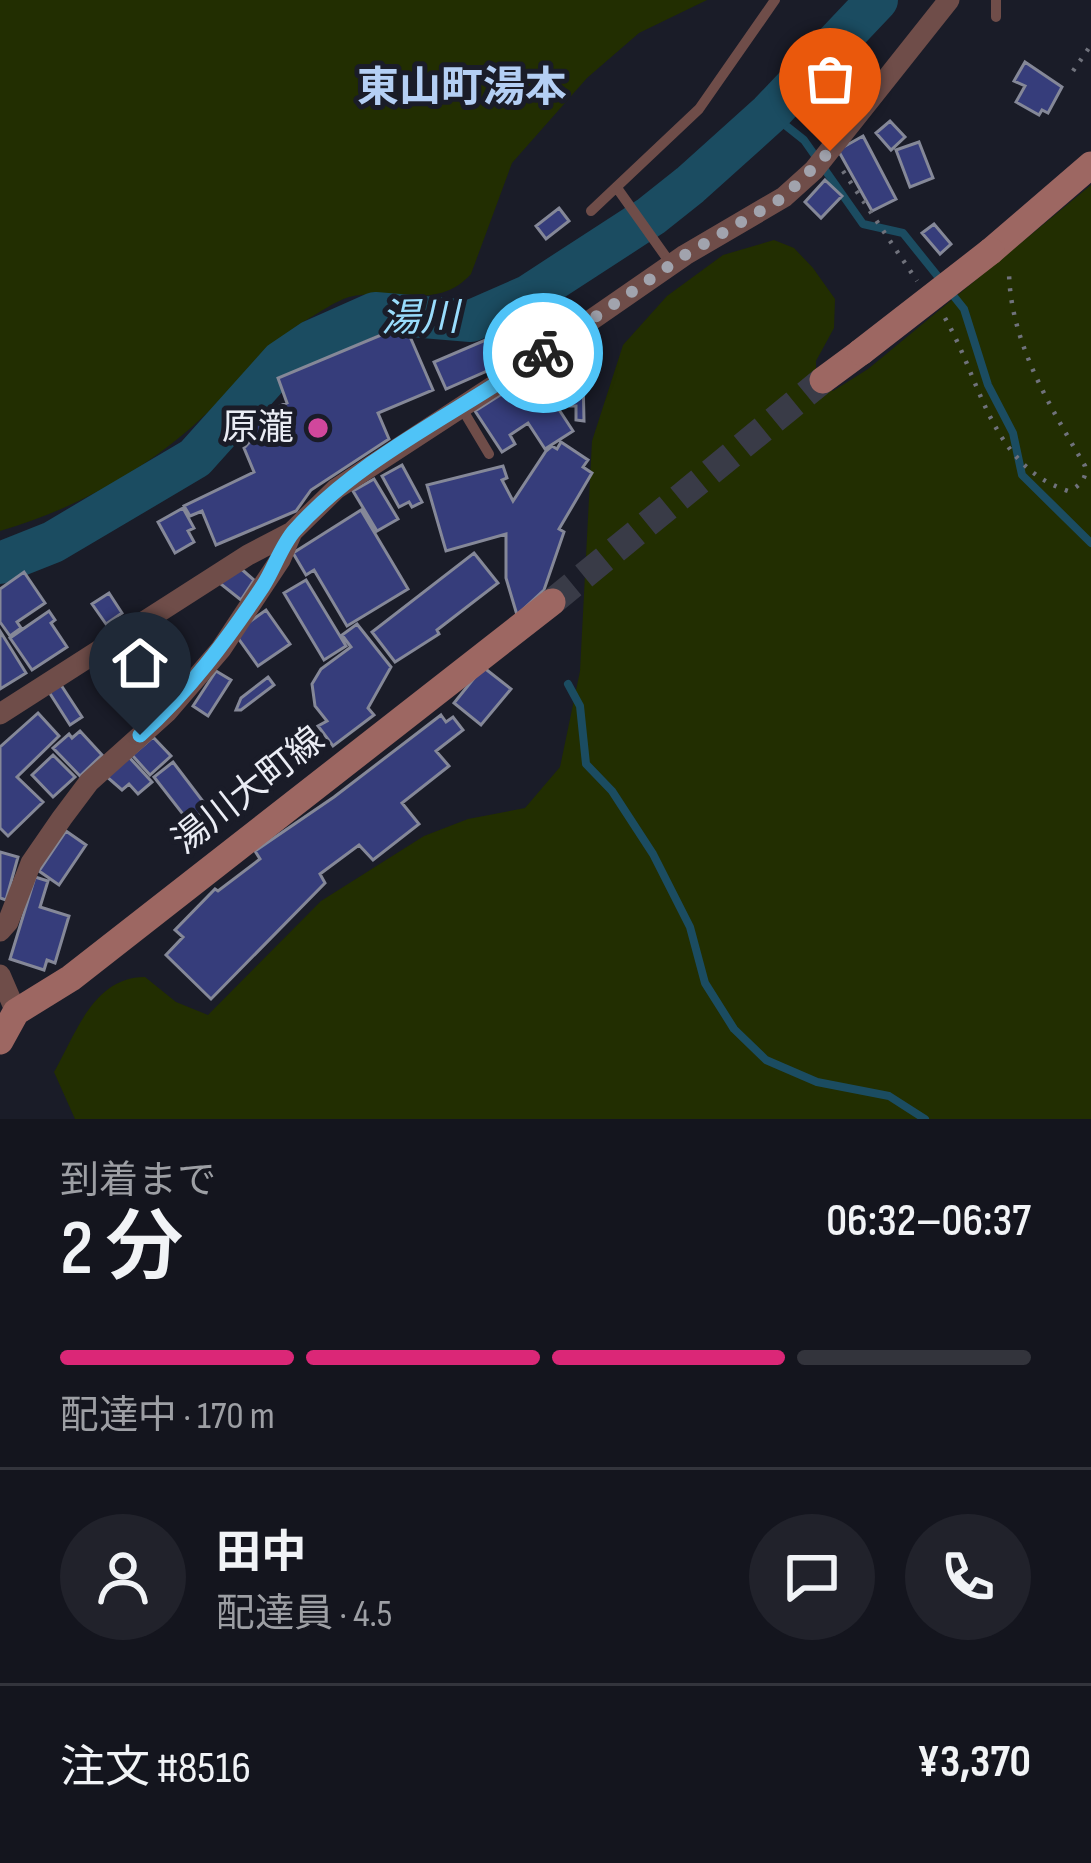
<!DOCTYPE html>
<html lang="ja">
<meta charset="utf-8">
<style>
body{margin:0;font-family:"Sofia Sans Condensed","Noto Sans JP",sans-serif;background:#21222b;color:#f1f3f6;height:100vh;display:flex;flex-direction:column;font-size:45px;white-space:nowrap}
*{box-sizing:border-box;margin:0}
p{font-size:39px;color:#9d9fa4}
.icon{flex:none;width:66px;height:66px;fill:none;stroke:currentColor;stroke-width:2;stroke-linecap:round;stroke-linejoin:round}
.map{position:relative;height:1119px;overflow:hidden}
.details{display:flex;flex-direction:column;background:#14151e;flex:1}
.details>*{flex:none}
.pin{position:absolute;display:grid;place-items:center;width:102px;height:102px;color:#fff;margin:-123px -51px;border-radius:50% 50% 50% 0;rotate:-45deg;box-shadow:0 0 12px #0007}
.pin .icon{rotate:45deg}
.courier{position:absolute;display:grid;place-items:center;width:120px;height:120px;margin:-60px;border:9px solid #4fc3f7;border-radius:50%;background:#fff;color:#222;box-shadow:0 3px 15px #0007}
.summary em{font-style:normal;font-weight:600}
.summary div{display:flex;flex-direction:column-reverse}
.summary{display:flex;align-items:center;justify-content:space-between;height:204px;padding:0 60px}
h1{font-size:78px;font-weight:600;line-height:90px}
.bar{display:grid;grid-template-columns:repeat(4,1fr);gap:18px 12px;align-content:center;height:144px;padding:0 60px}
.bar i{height:15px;border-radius:9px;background:#33343c}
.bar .on{background:#db2777}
.bar p{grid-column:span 4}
.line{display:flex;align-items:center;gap:30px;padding:0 60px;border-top:3px solid #33343c}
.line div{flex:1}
.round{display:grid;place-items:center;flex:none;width:126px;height:126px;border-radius:63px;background:#21222b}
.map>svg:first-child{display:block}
.green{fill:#222e01}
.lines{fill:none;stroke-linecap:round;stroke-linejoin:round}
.stream{stroke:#1b4c61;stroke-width:8}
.river{stroke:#1b4c61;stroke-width:42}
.building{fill:#363d7b;stroke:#858898;stroke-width:3}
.secondary-tunnel{stroke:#393b47;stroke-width:27;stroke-dasharray:27 14;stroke-linecap:butt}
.path{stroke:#70727c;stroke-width:4.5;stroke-dasharray:3 9;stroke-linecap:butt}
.lane{stroke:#6f4d49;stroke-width:10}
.street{stroke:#6f4d49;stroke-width:21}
.secondary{stroke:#9d6762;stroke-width:27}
.secondary-bridge{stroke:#9d6762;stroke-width:27}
.done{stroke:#a1a3ad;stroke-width:12;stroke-dasharray:0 21.6}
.route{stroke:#4fc3f7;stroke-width:15}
.hotel-dot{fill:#d1479c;stroke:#1a1c28;stroke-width:4.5}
.labels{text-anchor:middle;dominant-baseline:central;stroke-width:10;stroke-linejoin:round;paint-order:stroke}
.poi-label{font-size:36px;fill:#eaecf4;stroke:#1a1c28;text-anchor:end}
.street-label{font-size:36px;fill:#eaecf4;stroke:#1a1c28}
.water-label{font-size:39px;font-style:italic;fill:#99dcfc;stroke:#1a1c28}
.quarter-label{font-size:42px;font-weight:bold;fill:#b4cff4;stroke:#1a1c28}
</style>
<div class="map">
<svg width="1091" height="1119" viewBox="0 0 1091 1119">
<rect width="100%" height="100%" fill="#1a1c28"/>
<path class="green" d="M0 0H707L639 33 587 78 512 163 471 274C437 312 394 286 349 297 336 301 320 312 308 319 268 342 240 382 207 413 150 468 76 509 0 531Z
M1091 185V1119H75L54 1072C76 1034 93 977 145 977L176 1002 208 1015 321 901 424 836 468 819 525 808 560 767 580 671 592 441 623 345 667 296 723 255 774 240 794 248 813 268 835 299 834 328 816 361V382L833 391 868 369Z"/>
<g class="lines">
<path class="stream" d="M770 113 804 140 863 224 903 233 964 309 988 385 1013 433 1022 475 1091 543
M568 684 580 706 586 764 612 791 653 854 690 927 705 983 734 1029 766 1060 817 1082 889 1096 925 1119"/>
<path class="river" d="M0 563 53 542 195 458 281 362 312 341 375 313 471 321 528 296 651 216 690 185 770 113 877 0"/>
</g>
<path class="building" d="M1025 62 1062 87 1048 113 1042 110 1039 115 1016 102 1025 86 1014 81Z
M890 121 905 137 891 150 876 133Z
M863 136 896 199 872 211 838 150Z
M919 142 933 178 910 187 896 150Z
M825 180 842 196 821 218 805 202Z
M559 208 569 221 546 239 536 226Z
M934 224 951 244 940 254 922 233Z
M405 325 433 390 378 413 389 439 311 490 296 511 216 545 202 511 190 516 184 506 254 472 244 448 255 436 249 419 287 403 278 378Z
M509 330 521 356 446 389 434 362Z
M535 373 573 431 545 449 528 423 510 435 515 444 502 452 475 411Z
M569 376H583L584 421 576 420V406H570Z
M561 442 588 460 583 467 592 473 559 529 564 532 544 590 517 615 506 578V534L446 551 427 485 503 466 507 478 502 480 513 501 546 451 552 446 557 449Z
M402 465 422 502 412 507 409 502 399 507 382 476Z
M374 479 398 519 377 531 353 491Z
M183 508 194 528 188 531 194 542 175 553 158 522Z
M361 510 408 589 347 626 314 570 306 575 293 553Z
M474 553 498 583 437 630 439 634 395 662 372 632Z
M239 567 254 580 241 600 217 581Z
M24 572 45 603 17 622 21 628 10 636 0 622V589Z
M306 580 346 646 324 660 284 593Z
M109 593 122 613 106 624 92 604Z
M266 610 290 644 258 666 238 638 248 623Z
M49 611 55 620 51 623 67 647 32 670 10 638Z
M357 624 391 667 368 708 374 715 333 746 318 726 327 721 315 706 312 684 321 669 351 647 342 635Z
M0 631 26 673 0 689Z
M483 667 511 689 481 725 454 703Z
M216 671 231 680 208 716 193 706Z
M268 677 274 685 241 710H236L241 698Z
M61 685 82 717 70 725 49 692Z
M38 713 59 736 17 777 43 802 8 836 0 828V747Z
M441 715 446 722 453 717 463 730 436 751 449 766 402 803 419 824 373 860 359 845 320 874 325 883 211 999 166 955 183 937 175 930 215 889 218 891 260 859 255 851 334 797Z
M80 731 102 755 80 776 53 748 69 734 72 738Z
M153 737 171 756 150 775 132 755Z
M53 755 75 777 53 797 32 775Z
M128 756 152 782 138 794 129 784 122 790 107 777Z
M173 762 208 808 189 822 154 777Z
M66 831 86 845 59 885 39 871Z
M0 852 18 857 6 900 0 898Z
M35 877 48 881 40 907 69 916 55 963 47 960 44 970 10 959Z"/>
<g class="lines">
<path class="secondary-tunnel" d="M552 602 823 380"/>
<path class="path" d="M1073 71 1091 45
M843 171 917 281
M945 318C981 380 990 465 1068 491 1078 488 1088 478 1085 466 1050 406 1009 341 1009 269"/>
<path class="lane" d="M996 17V0
M617 188 671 264
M591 211 699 109 775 0
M461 407 489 454"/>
<path class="street" d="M0 714 248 555 292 532
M0 931 8 922 31 863 62 818 89 782 167 712 221 649 280 560 292 532 336 489 532 361 685 255 784 197 814 170 949 0
M0 975 16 1012"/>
<path class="secondary" d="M991 251 1091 165
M823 380 861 352
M0 1041 16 1012 71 978 552 602"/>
<path class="secondary-bridge" d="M861 352 991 251"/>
</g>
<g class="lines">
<path class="done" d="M543 353 685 255 784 197 830 151"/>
<path class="route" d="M140 735C189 691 227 640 263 586 274 569 282 544 295 530 362 455 462 411 543 353"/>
</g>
<circle class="hotel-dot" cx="318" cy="428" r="12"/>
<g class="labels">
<g class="poi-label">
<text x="294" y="428">原瀧</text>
</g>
<g class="street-label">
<text transform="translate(249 791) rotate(-38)">湯川大町線</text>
</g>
<g class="water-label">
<text transform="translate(420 319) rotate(-1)">湯川</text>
</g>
<g class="quarter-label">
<text x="462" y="88">東山町湯本</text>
</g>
</g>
</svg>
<div class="pin" style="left:830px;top:151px;background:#ea580c"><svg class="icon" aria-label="bag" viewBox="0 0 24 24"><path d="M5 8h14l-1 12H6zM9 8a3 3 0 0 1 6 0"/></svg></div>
<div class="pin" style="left:140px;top:735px;background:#1f2937"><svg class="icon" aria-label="home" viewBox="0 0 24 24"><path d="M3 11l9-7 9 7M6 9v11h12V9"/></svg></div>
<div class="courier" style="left:543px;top:353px"><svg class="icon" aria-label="bike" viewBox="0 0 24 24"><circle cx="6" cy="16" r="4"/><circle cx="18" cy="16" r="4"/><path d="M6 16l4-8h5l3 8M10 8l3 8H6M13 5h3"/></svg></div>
</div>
<section class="details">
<div class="summary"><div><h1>2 分</h1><p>到着まで</p></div><em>06:32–06:37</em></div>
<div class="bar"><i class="on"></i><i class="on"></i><i class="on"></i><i></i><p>配達中 · 170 m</p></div>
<div class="line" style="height:216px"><a class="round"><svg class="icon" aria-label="person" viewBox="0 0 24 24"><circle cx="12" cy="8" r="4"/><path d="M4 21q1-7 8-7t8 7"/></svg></a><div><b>田中</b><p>配達員 · 4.5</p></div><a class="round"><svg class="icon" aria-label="chat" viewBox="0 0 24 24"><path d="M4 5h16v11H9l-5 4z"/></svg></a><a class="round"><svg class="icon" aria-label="phone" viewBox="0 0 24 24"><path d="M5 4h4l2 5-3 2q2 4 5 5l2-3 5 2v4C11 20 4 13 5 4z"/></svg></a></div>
<div class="line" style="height:156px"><div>注文 #8516</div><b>¥3,370</b></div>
</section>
